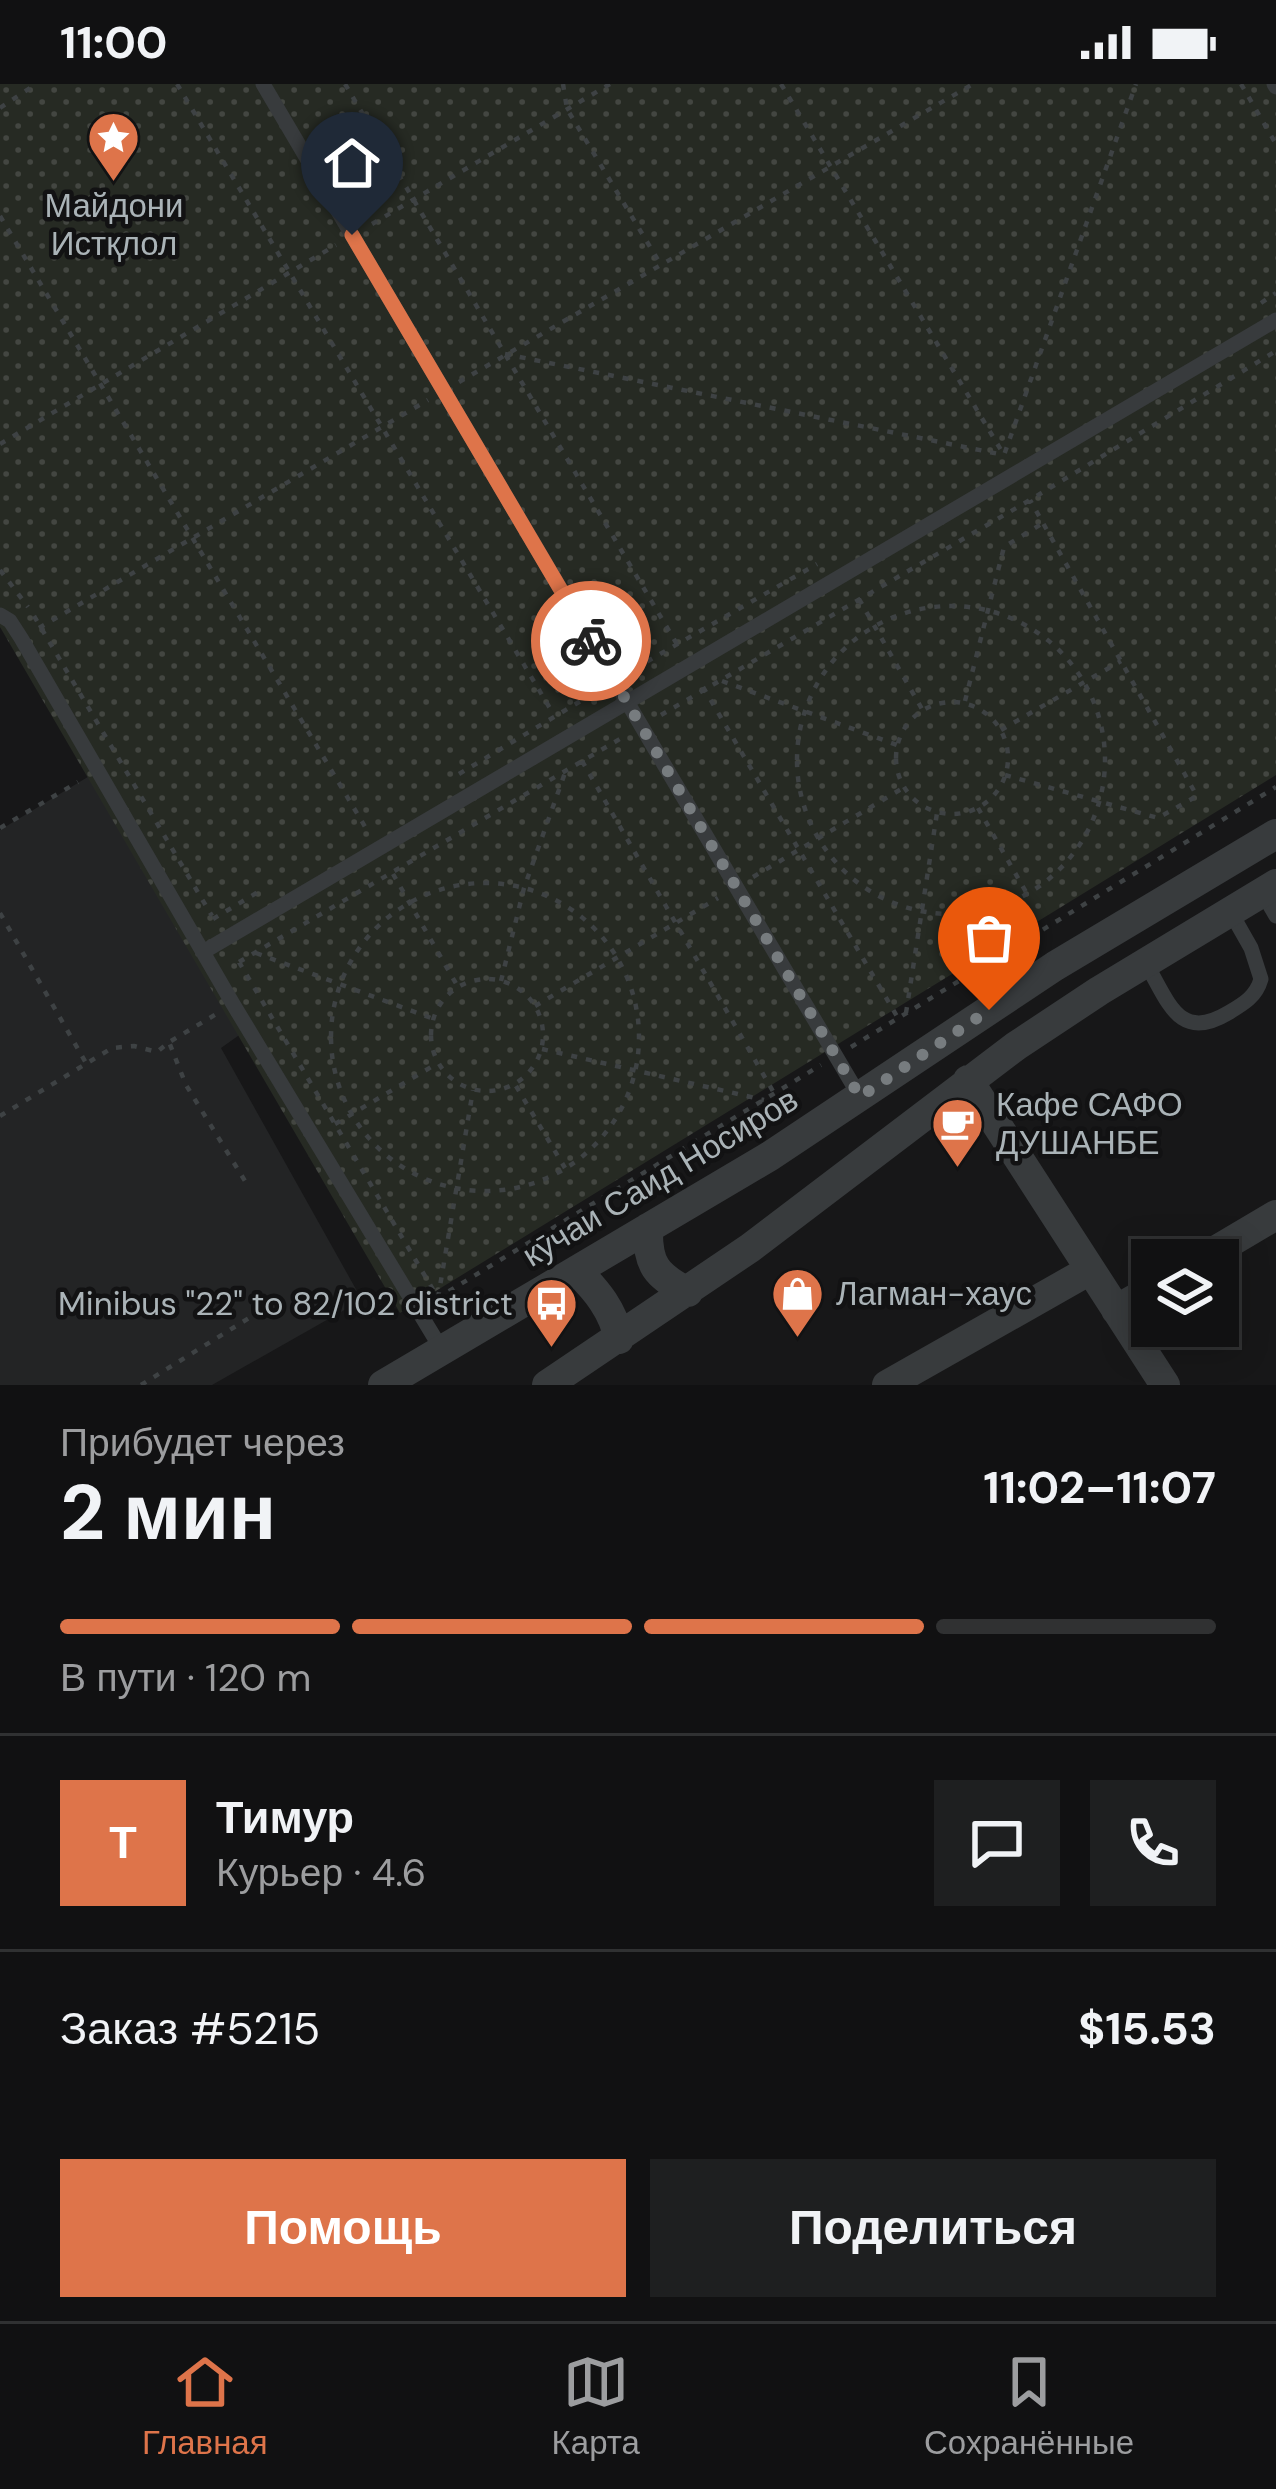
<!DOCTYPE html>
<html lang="ru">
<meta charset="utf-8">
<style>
body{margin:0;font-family:"DM Sans",sans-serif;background:#1e1f20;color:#f1f3f6;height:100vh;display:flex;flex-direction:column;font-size:45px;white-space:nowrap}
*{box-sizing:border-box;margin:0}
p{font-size:39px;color:#9c9d9f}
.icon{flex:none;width:66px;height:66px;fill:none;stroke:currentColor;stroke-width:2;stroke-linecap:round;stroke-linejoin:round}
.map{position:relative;height:1301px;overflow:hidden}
.panel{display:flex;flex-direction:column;background:#111112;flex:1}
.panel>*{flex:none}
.fabs{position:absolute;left:1131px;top:1155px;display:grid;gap:24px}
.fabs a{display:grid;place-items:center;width:108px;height:108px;border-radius:0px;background:#111112;box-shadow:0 6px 30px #0003,0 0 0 3px #303132;font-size:60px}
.pin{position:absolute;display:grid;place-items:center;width:102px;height:102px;color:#fff;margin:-123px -51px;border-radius:50% 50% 50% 0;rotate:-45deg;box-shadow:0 0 12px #0007}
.pin .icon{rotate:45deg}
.courier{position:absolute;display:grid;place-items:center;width:120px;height:120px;margin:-60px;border:9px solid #de744a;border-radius:50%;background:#fff;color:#222;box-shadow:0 3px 15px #0007}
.head em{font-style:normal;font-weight:700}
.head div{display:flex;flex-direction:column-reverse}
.head{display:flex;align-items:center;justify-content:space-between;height:204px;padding:0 60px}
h1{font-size:78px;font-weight:700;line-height:90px}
.bar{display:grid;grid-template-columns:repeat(4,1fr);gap:18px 12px;align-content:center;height:144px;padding:0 60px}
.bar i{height:15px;border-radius:9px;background:#303132}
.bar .current{background:#de744a}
.bar p{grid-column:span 4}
.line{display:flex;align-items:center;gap:30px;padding:0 60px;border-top:3px solid #303132}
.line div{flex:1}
.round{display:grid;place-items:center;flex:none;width:126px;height:126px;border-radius:0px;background:#1e1f20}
.action{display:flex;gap:24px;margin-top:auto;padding:24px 60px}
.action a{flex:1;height:138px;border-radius:0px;background:#de744a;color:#fff;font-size:48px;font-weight:700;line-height:138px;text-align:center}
.action a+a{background:#1e1f20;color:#f1f3f6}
.status{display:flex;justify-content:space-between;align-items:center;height:84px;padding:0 60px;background:#111112;direction:ltr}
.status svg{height:33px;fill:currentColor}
.menu{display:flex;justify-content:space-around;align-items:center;height:168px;border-top:3px solid #303132;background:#111112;font-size:33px;color:#9c9d9f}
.menu a{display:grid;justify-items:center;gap:6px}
.menu .current{color:#de744a}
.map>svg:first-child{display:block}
.built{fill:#232425}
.park{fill:url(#park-dots)}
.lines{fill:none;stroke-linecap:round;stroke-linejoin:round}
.path{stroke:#3e4244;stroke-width:4.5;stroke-dasharray:6 9;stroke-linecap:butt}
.lane{stroke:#383b3d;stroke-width:15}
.street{stroke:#383b3d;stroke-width:30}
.done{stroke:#777c7f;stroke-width:12;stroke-dasharray:0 21.6}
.route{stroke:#de744a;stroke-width:15}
.labels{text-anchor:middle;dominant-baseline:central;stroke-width:9;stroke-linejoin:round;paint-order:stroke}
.poi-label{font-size:33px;fill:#aab3b7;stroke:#121213;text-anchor:start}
.street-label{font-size:33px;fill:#aab3b7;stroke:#121213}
</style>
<div class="status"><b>11:00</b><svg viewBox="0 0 49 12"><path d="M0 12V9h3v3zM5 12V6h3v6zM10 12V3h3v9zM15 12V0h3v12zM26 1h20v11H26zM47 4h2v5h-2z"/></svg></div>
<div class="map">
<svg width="1276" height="1301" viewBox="0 0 1276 1301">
<defs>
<pattern id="park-dots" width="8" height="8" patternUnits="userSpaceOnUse" patternTransform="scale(3)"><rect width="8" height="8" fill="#262a23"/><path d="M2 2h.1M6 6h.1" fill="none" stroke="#434641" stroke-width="1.8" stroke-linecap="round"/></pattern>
</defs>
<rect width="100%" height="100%" fill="#171718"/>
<path class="built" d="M96 688 245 947 221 964 362 1216 212 1301H0V746Z"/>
<path class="park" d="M0 0H1276V691L400 1229 0 543Z"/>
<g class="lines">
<path class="path" d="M177 0 554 631
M345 0 678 562
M563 0 567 25 661 181
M781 0 1004 371 1136 0
M1241 0 1276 60
M0 24 36 0
M0 132 367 746
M372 140 610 0
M1261 219 1276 209
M505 270 1004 371
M459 298 973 0
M0 360 336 161
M0 486 28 523
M859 515 922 625
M797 676a154 154 0 1 1 308 0a154 154 0 1 1-308 0Z
M34 532 212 832
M39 544 428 316
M634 585 817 480
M722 597 897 661
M703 603 898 934
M965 617 1004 463 1043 439
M896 674a56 56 0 1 1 112 0a56 56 0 1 1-112 0Z
M661 631 1030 416 1276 267
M1001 646 1121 577
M582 677 774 1009
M459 690 599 606
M1005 691 1158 734 1197 712 1030 416
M978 724 1026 808
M0 744 78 698
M393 790 458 903
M753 793 903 704
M331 953a154 154 0 1 1 308 0a154 154 0 1 1-308 0Z
M0 829 86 979
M213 835 263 805
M256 869 431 934
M239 878 625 652
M239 878 438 1214
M431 951a56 56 0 1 1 112 0a56 56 0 1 1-112 0Z
M501 897 524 804 566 686
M535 922 718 814
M906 929 937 729
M171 957 218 929
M851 963 1276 703
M542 965 764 1016
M516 1002 565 1084
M0 1032 112 964 134 962 157 968 169 958 186 1001 245 1097
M335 1040 438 979
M438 1214 473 1006
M436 1215 821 981
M141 1301 249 1234"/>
<path class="lane" d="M263 0 860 1013
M1274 0 1276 3
M0 531 10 537 21 554 233 920 442 1266
M1262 808 1276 832
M203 868 1276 236
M1145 878C1168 916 1178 959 1228 929 1243 920 1256 913 1261 895L1251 864 1230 827"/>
<path class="street" d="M968 996 1165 1301
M648 1144C647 1180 656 1192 688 1208
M1200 1176 1276 1131
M577 1187C597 1207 613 1226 619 1255
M1116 1226 1152 1205
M383 1301 770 1072 1055 882 1276 750
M547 1301 750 1164 1016 962 1099 907 1276 800
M887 1301 1090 1186"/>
</g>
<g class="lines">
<path class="done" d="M591 557 860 1013 989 926"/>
<path class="route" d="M352 151 591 557"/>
</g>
<defs>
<symbol id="sight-pin" viewBox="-11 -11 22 30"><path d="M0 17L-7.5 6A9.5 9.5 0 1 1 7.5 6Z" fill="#de744a" stroke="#121213"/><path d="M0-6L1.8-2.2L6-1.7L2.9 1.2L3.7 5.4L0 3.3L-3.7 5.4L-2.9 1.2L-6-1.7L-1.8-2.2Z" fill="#fff"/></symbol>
<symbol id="cafe-pin" viewBox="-11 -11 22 30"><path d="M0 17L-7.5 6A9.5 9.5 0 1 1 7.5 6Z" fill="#de744a" stroke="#121213"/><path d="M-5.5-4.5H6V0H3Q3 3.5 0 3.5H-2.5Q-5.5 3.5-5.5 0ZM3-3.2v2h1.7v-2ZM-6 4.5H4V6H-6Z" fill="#fff"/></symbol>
<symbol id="shop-pin" viewBox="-11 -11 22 30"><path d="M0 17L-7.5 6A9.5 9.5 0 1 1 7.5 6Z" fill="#de744a" stroke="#121213"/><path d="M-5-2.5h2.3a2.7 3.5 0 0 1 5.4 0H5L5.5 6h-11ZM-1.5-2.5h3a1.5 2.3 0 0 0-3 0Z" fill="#fff"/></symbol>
<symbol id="bus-pin" viewBox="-11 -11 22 30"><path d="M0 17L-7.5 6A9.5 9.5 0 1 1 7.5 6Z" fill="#de744a" stroke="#121213"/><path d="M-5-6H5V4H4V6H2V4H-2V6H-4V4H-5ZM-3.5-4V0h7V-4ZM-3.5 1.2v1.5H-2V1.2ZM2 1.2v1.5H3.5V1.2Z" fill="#fff"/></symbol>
</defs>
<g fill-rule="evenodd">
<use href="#sight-pin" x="84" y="24" width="59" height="81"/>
<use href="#cafe-pin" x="928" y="1010" width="59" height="81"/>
<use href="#shop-pin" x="768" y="1180" width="59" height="81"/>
<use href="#bus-pin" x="522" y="1190" width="59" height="81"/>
</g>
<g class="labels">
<g class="poi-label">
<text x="114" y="121" text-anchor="middle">Майдони<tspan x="114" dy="38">Истқлол</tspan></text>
<text x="996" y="1020">Кафе САФО<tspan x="996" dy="38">ДУШАНБЕ</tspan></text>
<text x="836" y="1209">Лагман-хаус</text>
<text x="513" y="1219" text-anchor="end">Minibus "22" to 82/102 district</text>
</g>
<g class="street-label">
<text transform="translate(660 1093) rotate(-31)">кӯчаи Саид Носиров</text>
</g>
</g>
</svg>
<div class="fabs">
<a><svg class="icon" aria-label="layers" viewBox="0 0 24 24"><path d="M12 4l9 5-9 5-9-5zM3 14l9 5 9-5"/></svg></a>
</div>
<div class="pin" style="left:989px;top:926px;background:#ea580c"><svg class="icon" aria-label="bag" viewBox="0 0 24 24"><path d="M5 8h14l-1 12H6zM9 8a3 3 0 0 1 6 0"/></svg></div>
<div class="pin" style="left:352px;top:151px;background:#1f2937"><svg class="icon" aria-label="home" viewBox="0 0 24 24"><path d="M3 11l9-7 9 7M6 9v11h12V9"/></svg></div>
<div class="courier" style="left:591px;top:557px"><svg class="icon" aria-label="bike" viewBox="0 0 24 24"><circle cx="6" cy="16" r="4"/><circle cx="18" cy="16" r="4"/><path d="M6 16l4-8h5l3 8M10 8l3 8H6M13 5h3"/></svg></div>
</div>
<section class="panel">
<div class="head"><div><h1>2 мин</h1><p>Прибудет через</p></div><em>11:02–11:07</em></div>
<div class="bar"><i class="current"></i><i class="current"></i><i class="current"></i><i></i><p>В пути · 120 m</p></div>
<div class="line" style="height:216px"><b class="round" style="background:#de744a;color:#fff">Т</b><div><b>Тимур</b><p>Курьер · 4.6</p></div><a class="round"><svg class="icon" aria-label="chat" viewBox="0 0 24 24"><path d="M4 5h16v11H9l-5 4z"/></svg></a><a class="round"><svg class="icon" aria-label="phone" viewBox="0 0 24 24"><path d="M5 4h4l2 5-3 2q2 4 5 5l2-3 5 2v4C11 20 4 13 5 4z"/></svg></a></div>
<div class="line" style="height:156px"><div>Заказ #5215</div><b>$15.53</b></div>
<div class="action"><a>Помощь</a><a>Поделиться</a></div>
</section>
<nav class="menu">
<a class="current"><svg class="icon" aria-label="home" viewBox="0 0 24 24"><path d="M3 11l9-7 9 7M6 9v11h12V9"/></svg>Главная</a>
<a><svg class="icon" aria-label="map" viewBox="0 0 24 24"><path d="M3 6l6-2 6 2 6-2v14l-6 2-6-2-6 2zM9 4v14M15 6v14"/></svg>Карта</a>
<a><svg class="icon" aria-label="saved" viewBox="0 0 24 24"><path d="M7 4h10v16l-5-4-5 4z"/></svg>Сохранённые</a>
</nav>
